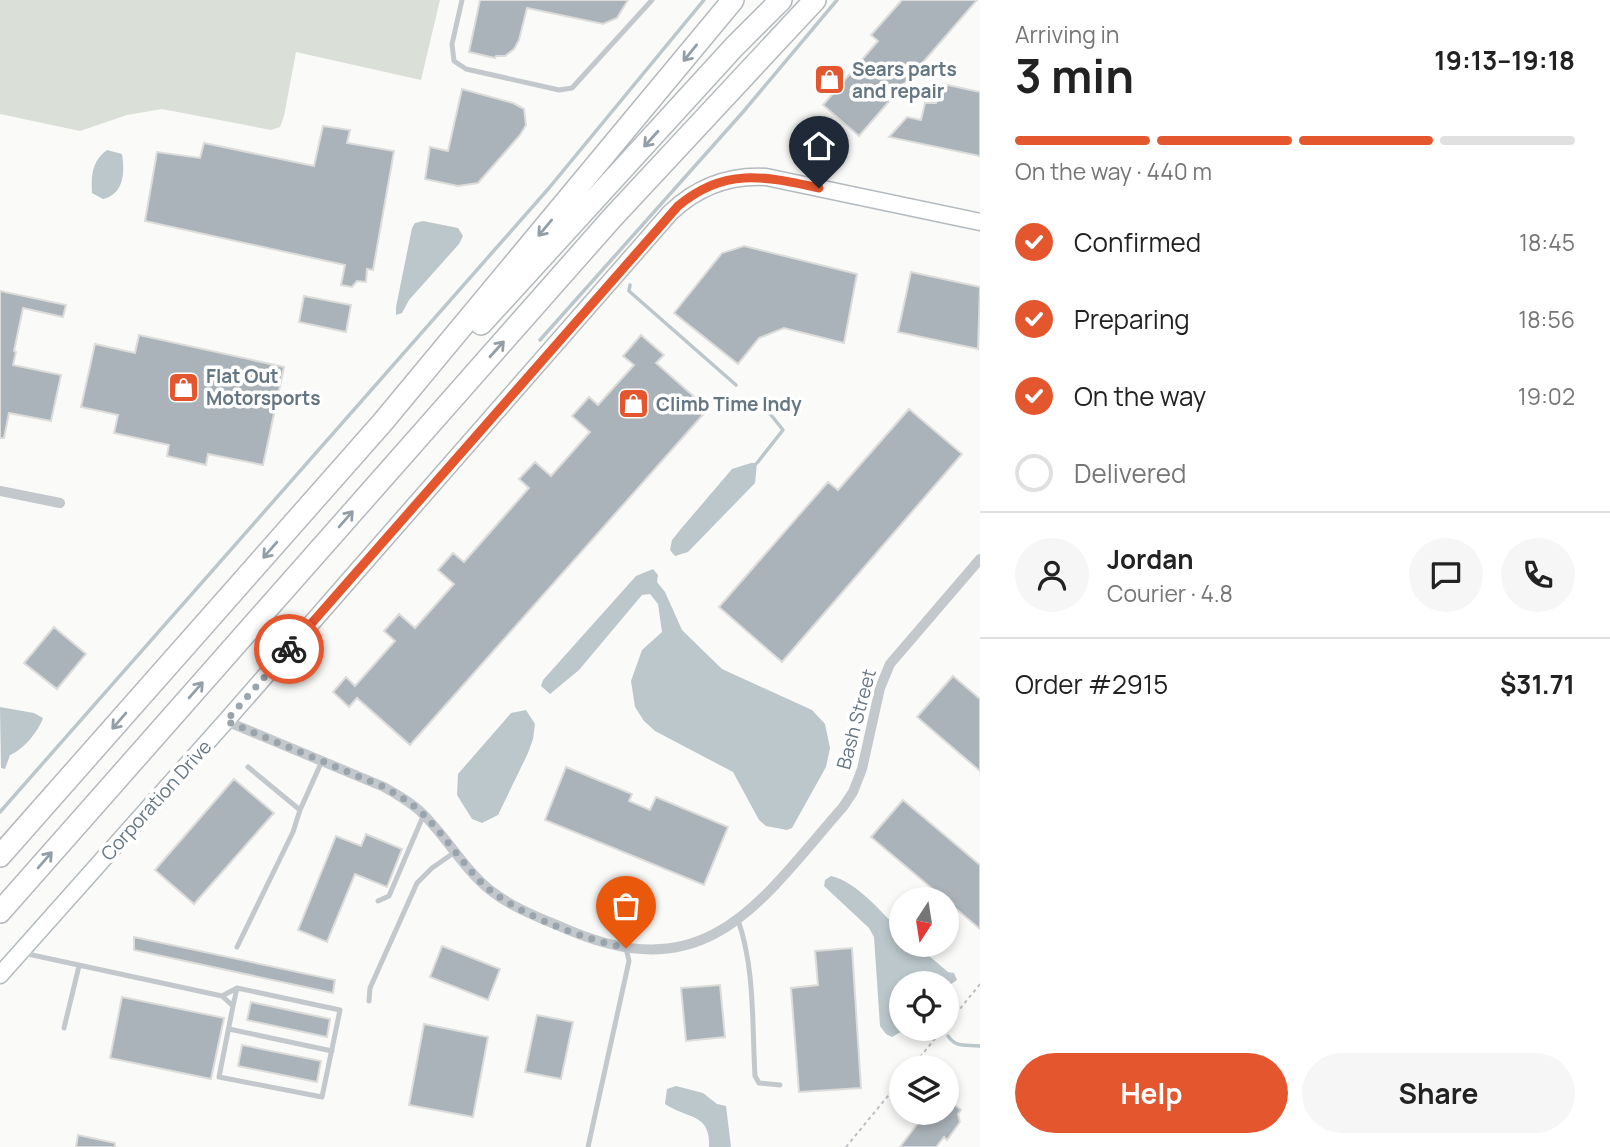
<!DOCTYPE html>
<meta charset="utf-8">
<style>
body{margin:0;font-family:Manrope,sans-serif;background:#f6f6f6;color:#222;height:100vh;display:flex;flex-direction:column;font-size:26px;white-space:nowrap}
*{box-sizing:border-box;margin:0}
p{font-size:23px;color:#767676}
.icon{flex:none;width:38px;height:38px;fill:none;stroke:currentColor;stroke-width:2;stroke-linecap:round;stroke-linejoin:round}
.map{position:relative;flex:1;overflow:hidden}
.details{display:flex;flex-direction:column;background:#fff;width:630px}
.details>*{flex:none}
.needle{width:46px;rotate:192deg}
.tools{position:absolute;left:889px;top:887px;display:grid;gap:14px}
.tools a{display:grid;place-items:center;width:70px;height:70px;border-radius:50%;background:#fff;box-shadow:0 4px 10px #0003;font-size:35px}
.pin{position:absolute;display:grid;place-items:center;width:60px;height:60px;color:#fff;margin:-72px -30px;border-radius:50% 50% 50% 0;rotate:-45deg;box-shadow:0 0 7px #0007}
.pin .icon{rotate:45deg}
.courier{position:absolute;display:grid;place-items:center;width:70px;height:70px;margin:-35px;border:5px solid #e4572e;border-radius:50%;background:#fff;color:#222;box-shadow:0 2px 9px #0007}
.headline em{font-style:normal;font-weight:700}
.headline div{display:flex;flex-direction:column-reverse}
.headline{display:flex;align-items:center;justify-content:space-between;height:119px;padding:0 35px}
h1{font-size:46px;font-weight:700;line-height:52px}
.bar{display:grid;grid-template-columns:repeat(4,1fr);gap:10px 7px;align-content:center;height:84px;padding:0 35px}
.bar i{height:9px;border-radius:5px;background:#e0e0e0}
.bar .on{background:#e4572e}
.bar p{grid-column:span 4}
.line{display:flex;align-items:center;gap:18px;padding:0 35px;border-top:2px solid #e0e0e0}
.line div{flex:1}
.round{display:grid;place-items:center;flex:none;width:74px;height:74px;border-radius:37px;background:#f6f6f6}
ol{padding:0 35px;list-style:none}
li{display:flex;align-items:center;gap:21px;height:77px}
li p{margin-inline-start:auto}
li .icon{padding:7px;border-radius:50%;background:#e4572e;color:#fff;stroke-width:4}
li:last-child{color:#767676}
li i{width:38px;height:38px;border:4px solid #e0e0e0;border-radius:50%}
.action{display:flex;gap:14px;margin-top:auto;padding:14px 35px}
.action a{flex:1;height:80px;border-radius:42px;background:#e4572e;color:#fff;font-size:28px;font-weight:700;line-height:80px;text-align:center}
.action a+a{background:#f6f6f6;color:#222}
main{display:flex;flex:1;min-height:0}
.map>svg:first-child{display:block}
.green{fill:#dadfd7}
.water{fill:#bbc7cb}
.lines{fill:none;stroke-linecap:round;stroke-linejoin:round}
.stream{stroke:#bbc7cb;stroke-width:3.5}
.building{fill:#aab3b9;stroke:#dcdcda;stroke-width:2}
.secondary-casing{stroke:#b3babf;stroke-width:19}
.highway-casing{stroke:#b4b9bd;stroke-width:24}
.path{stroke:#bbbfc2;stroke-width:2;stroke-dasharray:3.5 3.5;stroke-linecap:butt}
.lane{stroke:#c3c8cc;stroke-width:5}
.street{stroke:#c3c8cc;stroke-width:10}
.secondary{stroke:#fff;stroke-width:16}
.highway{stroke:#fff;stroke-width:21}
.oneway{stroke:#939fa8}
.done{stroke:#99a4ac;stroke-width:7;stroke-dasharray:0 12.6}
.route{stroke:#e4572e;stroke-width:9}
.labels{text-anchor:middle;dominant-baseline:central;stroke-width:7;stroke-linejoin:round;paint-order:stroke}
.poi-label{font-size:19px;font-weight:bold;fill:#657683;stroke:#fff;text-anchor:start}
.street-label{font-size:19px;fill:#657683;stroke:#fff}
</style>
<main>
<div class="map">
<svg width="980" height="1147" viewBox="0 0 980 1147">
<rect width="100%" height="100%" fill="#fafaf8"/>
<path class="green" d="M0 0H440L421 80 296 52 284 116 280 127 271 130 162 109 127 115 80 131 0 114Z"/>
<path class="water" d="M107 150 122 154C125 172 124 194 103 199L92 193C91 175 92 161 107 150Z
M423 221 458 228 463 236 459 244 409 300 402 313 396 315V307L412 228 415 223Z
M751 463H757L755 483 688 552 675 556 670 550 672 540 680 530 732 469Z
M653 569 658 575 657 582 665 592 682 630 722 669 812 710 825 724 830 748 826 767 792 828 787 830 766 826 759 820 733 772 655 731 644 721 635 707 631 681 642 650 662 632 658 604 650 594 642 595 579 670 550 694 541 686 543 680 636 576Z
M0 707 34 713 43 718C38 732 23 750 10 755L5 769 1 768Z
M526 710 535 724 533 739 528 753 498 815 482 823 472 819 457 795 458 774 511 713Z
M831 876C859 883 880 912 901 931V945H916L948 972 954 973 957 980 947 987V984H901V1029H906L892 1037 886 1034 880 1026 874 937 869 928 824 886 825 880Z
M676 1086 703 1093 717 1104 726 1106 731 1147H709C711 1113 687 1119 665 1104L667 1089Z"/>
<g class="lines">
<path class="stream" d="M630 285 629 291 736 385
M540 340 743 112 837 0
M757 463 783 430 767 410
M0 812 549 188 704 0
M936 1029 937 1030
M948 1036C957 1049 967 1044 980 1046"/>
</g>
<path class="building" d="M480 0H628L617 18 603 24 527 8 519 40 514 49 505 56H496L495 58 469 52Z
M902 0H977L859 136 823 105 878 41 871 35Z
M943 84 980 92V156L889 137 907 117 921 120 925 103H936Z
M462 89 513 103 524 109 526 125 520 135 478 183 458 186 425 179 430 147 448 151Z
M323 126 350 130 347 143 394 151 373 270 367 269 366 282 357 281 352 287 341 285 345 265 145 221 157 152 200 158 204 143 314 166Z
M744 246 857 274 844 343 784 328 759 338 738 364 674 313 722 253Z
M911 272 980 287 978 349 898 332Z
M0 291 66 305 63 317 23 308 14 351 16 352 13 365 61 375 51 421 9 413 4 438H0Z
M304 296 351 305 346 332 299 322Z
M139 335 284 367 263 465 208 454 206 465 167 456 169 445 114 433 118 415 81 407 95 344 135 353Z
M641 335 664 355 656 363 708 409 410 745 357 698 349 707 333 692 346 677 355 686 395 641 384 631 399 614 415 628 454 584 438 570 453 553 464 562 529 488 519 479 535 462 551 476 590 432 572 416 589 397 598 405 634 365 623 356Z
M909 409 962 454 782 662 719 607 828 482 838 490Z
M54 627 86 654 57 689 24 663Z
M953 676 980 699V771L917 717Z
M566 767 632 794 629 801 650 810 656 797 728 827 704 885 545 820Z
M234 779 274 813 194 904 155 870Z
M903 800 980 865V929L871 837Z
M366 834 402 849 387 887 355 874 327 942 298 930 336 836 361 846Z
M134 937 335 980 333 993 134 950Z
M442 946 500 969 488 1000 430 977Z
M852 948 861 1088 799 1092 791 988 818 985 815 951Z
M720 985 725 1037 686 1041 681 988Z
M122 997 224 1018 211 1079 110 1058Z
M251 1002 330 1019 327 1037 247 1020Z
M537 1015 573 1022 561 1079 525 1072Z
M424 1024 488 1037 473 1117 409 1105Z
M242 1045 321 1061 317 1082 238 1066Z
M947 1099 961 1110 958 1114 960 1122 947 1140 944 1137 936 1147H900L918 1123 919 1121 917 1119 921 1113H947Z
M78 1135 115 1143V1147H76Z"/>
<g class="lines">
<defs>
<path id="secondary" d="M0 975 226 721 670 213C697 187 728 175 766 177L980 222"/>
<path id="highway" d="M481 324 734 47 781 0
M0 856 382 423 733 0
M0 912 612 218 815 0"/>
</defs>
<use href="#secondary" class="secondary-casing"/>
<use href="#highway" class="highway-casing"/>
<path class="path" d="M947 1025 980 984
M911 1068 943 1029
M846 1147 901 1080"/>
<path class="lane" d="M462 0 452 44 454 61 466 69 559 90 572 88 652 0
M248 767 300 810 322 761
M378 901 389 896 424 814
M738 920C755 968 752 1025 755 1076L759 1083 780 1085
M237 947 293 832 300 810
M23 953 222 996 237 988 233 1006 222 996
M369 1001 370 988 417 883 432 868 455 852
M233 1006 219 1077 322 1097 340 1010 237 988
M64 1028 79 966
M229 1029 332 1051
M588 1147 629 961 626 948"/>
<path class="street" d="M0 491 60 503
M226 721 384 787C398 795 412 803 423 814 447 838 464 869 490 890 514 909 543 919 571 931 710 989 761 900 843 807L853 792 862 769 880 688 890 664 980 559"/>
<use href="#secondary" class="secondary"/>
<use href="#highway" class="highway"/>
</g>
<defs><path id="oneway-shaft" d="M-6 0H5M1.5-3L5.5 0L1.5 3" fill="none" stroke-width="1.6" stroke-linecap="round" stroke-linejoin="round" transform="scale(1.75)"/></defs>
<g class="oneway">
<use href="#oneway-shaft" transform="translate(690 53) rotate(129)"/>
<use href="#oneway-shaft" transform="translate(651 139) rotate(132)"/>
<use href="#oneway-shaft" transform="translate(545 228) rotate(130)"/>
<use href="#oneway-shaft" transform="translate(497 349) rotate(-48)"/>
<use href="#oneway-shaft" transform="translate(346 519) rotate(-49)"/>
<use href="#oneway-shaft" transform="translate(270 550) rotate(131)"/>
<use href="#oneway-shaft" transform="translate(196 690) rotate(-49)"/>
<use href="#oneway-shaft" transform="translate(119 721) rotate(131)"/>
<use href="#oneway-shaft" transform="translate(45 860) rotate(-49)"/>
</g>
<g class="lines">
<path class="done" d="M289 649 226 721 384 787C398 795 412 803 424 815 444 835 460 860 480 881 510 912 583 939 626 948"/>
<path class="route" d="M289 649 678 206C724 167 764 176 819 188"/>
</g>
<defs>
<symbol id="shop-square" viewBox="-11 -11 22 22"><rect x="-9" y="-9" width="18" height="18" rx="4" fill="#e4572e" stroke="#fff"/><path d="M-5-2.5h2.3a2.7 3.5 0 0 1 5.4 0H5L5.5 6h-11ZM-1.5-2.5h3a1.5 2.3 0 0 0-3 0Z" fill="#fff"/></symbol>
</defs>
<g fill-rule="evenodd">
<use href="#shop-square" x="812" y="62" width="35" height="35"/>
<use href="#shop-square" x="166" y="370" width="35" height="35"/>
<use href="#shop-square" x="616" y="386" width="35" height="35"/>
</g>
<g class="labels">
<g class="poi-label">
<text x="852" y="69">Sears parts<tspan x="852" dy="22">and repair</tspan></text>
<text x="206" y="376">Flat Out<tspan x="206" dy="22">Motorsports</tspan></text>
<text x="656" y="404">Climb Time Indy</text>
</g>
<g class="street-label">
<text transform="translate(856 719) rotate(-75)">Bash Street</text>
<text transform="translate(156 800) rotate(-48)">Corporation Drive</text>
</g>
</g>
</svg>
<div class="tools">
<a><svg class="needle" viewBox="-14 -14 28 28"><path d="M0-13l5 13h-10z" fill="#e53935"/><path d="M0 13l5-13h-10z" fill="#767676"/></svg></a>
<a><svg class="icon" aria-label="locate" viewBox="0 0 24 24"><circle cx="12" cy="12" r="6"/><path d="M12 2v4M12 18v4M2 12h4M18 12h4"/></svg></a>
<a><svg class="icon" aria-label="layers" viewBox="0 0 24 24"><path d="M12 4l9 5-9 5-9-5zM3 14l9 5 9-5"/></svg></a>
</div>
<div class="pin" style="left:626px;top:948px;background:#ea580c"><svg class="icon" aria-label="bag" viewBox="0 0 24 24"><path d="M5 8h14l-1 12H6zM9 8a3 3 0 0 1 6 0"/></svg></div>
<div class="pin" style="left:819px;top:188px;background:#1f2937"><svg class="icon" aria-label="home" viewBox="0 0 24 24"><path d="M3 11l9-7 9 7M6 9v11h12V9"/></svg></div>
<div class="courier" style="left:289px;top:649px"><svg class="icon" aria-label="bike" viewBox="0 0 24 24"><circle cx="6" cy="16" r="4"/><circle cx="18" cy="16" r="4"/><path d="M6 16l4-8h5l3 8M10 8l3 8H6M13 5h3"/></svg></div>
</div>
<section class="details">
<div class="headline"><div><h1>3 min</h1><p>Arriving in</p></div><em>19:13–19:18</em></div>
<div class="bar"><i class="on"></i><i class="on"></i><i class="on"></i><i></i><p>On the way · 440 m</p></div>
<ol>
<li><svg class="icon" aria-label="check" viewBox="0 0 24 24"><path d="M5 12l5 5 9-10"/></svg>Confirmed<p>18:45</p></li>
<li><svg class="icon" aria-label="check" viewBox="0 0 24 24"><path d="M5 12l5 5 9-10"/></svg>Preparing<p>18:56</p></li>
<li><svg class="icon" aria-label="check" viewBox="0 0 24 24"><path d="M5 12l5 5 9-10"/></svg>On the way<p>19:02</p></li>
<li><i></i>Delivered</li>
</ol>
<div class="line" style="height:126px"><a class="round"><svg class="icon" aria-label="person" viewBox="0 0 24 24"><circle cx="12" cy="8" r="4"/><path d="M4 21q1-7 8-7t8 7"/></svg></a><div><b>Jordan</b><p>Courier · 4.8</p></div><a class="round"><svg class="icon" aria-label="chat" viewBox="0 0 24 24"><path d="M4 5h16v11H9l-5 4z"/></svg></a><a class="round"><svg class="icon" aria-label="phone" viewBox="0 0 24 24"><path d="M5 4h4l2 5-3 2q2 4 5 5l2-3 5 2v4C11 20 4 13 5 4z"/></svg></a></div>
<div class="line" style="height:91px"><div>Order #2915</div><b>$31.71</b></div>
<div class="action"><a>Help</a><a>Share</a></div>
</section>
</main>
